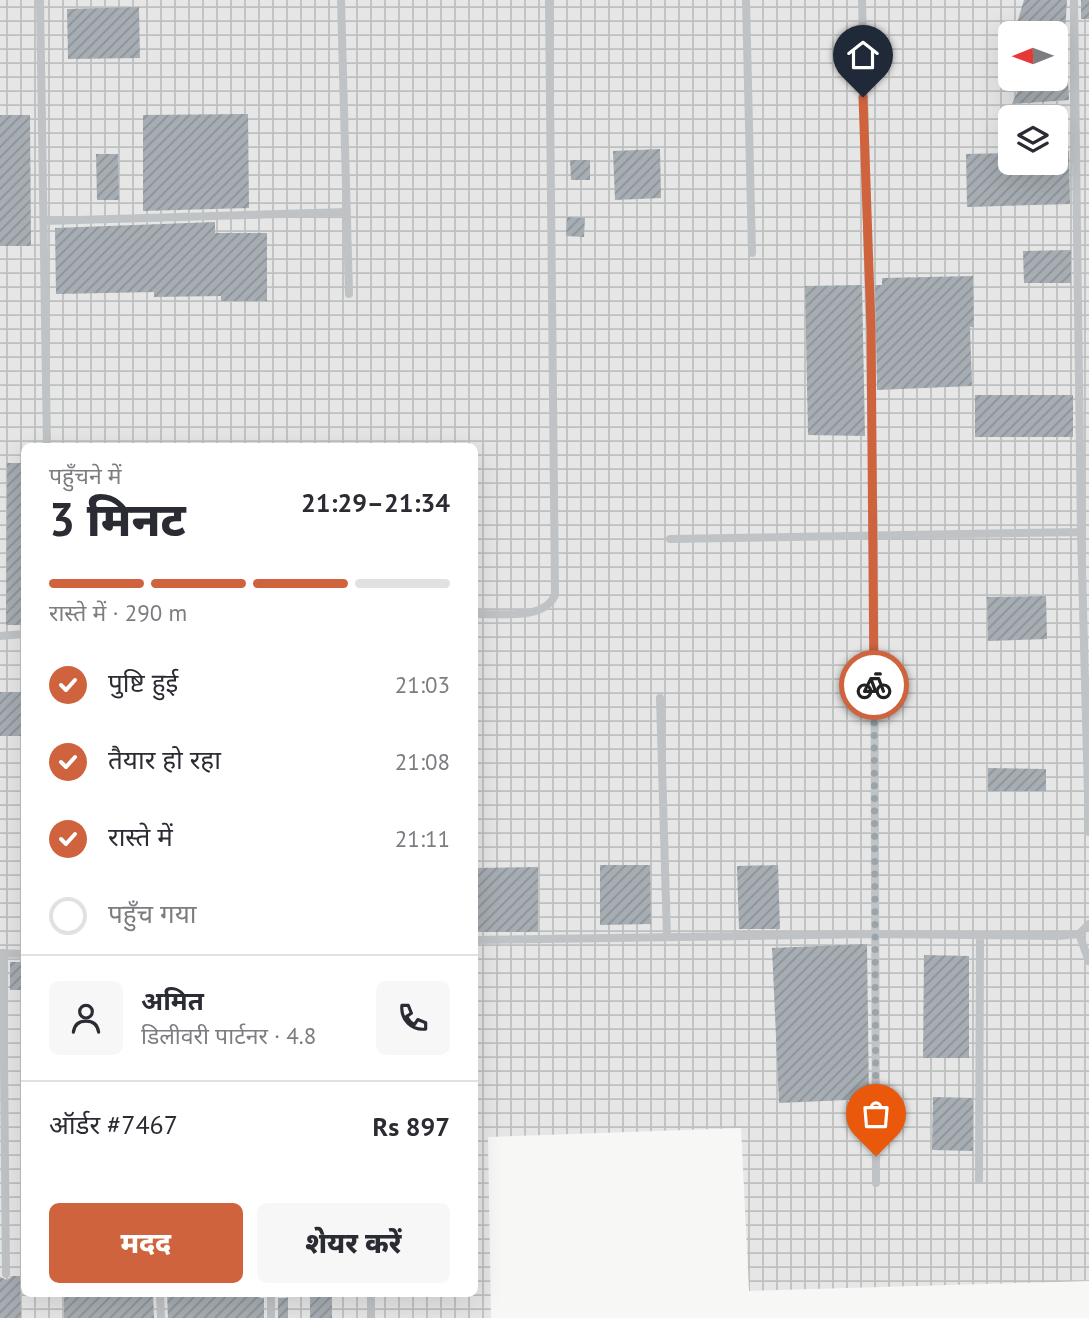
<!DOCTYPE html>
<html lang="hi">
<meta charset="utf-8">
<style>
body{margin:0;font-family:"PT Sans","Noto Sans Devanagari",sans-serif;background:#f7f7f7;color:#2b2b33;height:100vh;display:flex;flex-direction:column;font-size:26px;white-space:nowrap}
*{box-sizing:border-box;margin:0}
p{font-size:23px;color:#7c7c81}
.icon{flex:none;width:38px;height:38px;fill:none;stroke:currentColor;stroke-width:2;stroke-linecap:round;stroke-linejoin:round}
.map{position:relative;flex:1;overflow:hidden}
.details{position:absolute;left:21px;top:443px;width:457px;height:854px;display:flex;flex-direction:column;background:#fff;border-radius:10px;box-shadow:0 7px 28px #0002}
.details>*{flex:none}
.needle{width:46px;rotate:269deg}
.fabs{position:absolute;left:998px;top:21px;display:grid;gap:14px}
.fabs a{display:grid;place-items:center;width:70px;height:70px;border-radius:10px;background:#fff;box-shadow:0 7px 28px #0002;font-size:35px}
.pin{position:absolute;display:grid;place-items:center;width:60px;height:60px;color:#fff;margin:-72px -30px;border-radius:50% 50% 50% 0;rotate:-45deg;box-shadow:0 0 7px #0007}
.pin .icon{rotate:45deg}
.courier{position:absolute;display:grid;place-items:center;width:70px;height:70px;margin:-35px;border:5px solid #ce633e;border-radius:50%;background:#fff;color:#222;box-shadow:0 2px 9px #0007}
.head em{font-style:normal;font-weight:800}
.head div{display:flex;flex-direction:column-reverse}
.head{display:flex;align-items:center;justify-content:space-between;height:119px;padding:0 28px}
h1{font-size:46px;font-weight:800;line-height:52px}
.bar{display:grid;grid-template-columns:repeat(4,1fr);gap:10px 7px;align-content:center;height:84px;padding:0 28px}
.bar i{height:9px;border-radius:5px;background:#e1e1e2}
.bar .on{background:#ce633e}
.bar p{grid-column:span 4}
.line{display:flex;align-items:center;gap:18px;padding:0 28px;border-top:2px solid #e1e1e2}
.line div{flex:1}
.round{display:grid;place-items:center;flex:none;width:74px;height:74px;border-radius:10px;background:#f7f7f7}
ol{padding:0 28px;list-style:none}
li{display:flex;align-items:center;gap:21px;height:77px}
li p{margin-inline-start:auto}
li .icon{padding:7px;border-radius:50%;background:#ce633e;color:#fff;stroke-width:4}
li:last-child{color:#7c7c81}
li i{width:38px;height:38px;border:4px solid #e1e1e2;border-radius:50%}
.button{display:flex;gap:14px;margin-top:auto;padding:14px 28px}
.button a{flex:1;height:80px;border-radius:10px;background:#ce633e;color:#fff;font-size:28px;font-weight:800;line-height:80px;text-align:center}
.button a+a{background:#f7f7f7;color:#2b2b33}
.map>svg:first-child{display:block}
.industrial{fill:url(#industrial-grid);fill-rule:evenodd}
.building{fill:url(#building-hatch)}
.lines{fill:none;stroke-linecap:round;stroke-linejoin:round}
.service{stroke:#bfc3c6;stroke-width:8}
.done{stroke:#9ba4aa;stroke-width:7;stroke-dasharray:0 12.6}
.route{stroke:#ce633e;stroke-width:9}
</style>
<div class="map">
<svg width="1089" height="1318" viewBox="0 0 1089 1318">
<defs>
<pattern id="industrial-grid" width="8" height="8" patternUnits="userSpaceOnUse" patternTransform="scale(1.75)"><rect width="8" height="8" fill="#e5e6e5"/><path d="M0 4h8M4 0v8" fill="none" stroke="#bebfbf"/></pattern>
<pattern id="building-hatch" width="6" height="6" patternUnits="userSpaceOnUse" patternTransform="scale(1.75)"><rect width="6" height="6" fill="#a7aeb3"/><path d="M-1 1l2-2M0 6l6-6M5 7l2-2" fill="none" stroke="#8c9297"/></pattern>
</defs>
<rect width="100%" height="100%" fill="#f7f7f5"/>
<path class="industrial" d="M0 0H1089V1281L749 1291 741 1128 488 1137 491 1318H0ZM1010 33H1055V79H1010ZM1010 117H1055V163H1010ZM24 446H474V1293H24Z"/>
<path class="building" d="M1024 0H1067L1065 33H1014Z
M1081 0H1089V19H1081Z
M139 7 140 58 68 59 67 9Z
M1023 79H1068L1069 100 1012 104Z
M248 114 249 208 143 211V115Z
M0 115H30L31 246H0Z
M660 149 661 198 615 200 613 151Z
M1055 151H1069L1070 204 967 207 966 154 1010 153V163H1055Z
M96 154H118L119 200H97Z
M570 160H590V180H571Z
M567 217 585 218 584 237 566 236Z
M215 222V233H267V301H221V296L154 297V292L56 294 55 228Z
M1071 250V283H1024L1023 251Z
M973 276 974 327H970L972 386 877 390 875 285H882V278Z
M862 285 865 436 808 435 805 286Z
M975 395H1073V437H975Z
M7 463H24V625H6Z
M1046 596 1047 639 988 641 987 597Z
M0 692H24V736H0Z
M988 768 1046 769V791H988Z
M600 865H650L651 924 600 925Z
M778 865 780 929H739L737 866Z
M538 867V932H474V868Z
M867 944 869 1099 779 1103 772 948Z
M924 955 969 956V1058H923Z
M10 962H24V990H10Z
M933 1097 973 1098V1151L932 1150Z
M12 1276H20L21 1318H0V1277L7 1280Z
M64 1293H153L154 1318H64Z
M167 1293H260V1298H264V1318H168Z
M310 1293H332V1318H310Z
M278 1298H288V1318H278Z"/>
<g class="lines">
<path class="service" d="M40 0 47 446
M341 0 349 294
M746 0 752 253
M862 0 874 535 876 1183
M1074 0 1081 532 1089 832
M44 221 347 212
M670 539 1081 532
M474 614C499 613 544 621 555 595L549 0
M0 636 24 634
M660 698 667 937
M1079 934 1089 961
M474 940 873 934 1058 936 1079 934 1089 924
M0 953 24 954
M3 953 6 1274
M979 1180 980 935
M160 1293 161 1318
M271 1293V1318
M371 1293V1318"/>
</g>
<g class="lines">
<path class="done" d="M874 685 876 1156"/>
<path class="route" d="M863 97 871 328 874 685"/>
</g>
</svg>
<div class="fabs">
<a><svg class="needle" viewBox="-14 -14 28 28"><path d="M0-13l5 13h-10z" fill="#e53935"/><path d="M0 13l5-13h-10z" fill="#7c7c81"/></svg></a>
<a><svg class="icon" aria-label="layers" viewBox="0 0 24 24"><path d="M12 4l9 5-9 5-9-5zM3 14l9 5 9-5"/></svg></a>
</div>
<div class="pin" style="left:876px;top:1156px;background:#ea580c"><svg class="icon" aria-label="bag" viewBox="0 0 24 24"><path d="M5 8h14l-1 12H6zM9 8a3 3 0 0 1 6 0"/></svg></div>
<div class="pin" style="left:863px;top:97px;background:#1f2937"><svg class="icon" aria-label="home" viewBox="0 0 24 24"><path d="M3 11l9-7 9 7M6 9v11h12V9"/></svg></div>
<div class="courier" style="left:874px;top:685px"><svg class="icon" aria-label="bike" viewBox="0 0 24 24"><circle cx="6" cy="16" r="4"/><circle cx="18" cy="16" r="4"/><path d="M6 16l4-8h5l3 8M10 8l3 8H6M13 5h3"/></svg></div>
<section class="details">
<div class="head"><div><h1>3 मिनट</h1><p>पहुँचने में</p></div><em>21:29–21:34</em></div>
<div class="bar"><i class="on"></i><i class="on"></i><i class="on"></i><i></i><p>रास्ते में · 290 m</p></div>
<ol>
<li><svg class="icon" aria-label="check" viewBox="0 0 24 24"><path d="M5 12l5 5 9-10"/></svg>पुष्टि हुई<p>21:03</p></li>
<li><svg class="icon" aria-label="check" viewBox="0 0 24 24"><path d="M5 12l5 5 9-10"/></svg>तैयार हो रहा<p>21:08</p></li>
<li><svg class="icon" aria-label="check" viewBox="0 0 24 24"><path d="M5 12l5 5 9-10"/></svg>रास्ते में<p>21:11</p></li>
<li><i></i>पहुँच गया</li>
</ol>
<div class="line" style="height:126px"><a class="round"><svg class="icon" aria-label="person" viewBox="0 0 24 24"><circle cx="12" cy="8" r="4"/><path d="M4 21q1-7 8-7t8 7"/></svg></a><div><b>अमित</b><p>डिलीवरी पार्टनर · 4.8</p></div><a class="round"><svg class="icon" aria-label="phone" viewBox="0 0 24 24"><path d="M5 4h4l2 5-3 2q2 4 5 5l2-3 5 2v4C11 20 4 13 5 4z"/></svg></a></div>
<div class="line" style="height:91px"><div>ऑर्डर #7467</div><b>Rs 897</b></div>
<div class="button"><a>मदद</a><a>शेयर करें</a></div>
</section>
</div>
